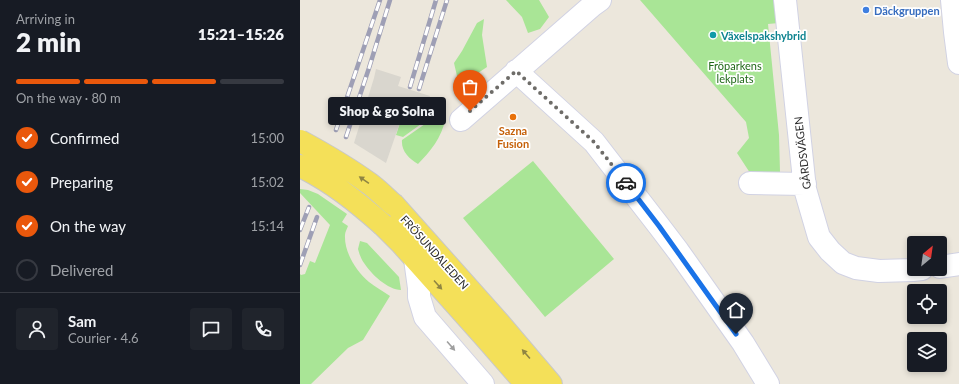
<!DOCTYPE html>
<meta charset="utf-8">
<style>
body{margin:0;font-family:Lato,sans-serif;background:#20242c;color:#f1f3f6;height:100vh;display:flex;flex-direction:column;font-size:15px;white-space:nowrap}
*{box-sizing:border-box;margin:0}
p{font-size:13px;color:#9ea1a6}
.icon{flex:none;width:22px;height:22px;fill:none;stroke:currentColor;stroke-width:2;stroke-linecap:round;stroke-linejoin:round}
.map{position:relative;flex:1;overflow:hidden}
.drawer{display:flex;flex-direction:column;background:#171b24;width:300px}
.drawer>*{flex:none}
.needle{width:26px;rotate:29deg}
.fabs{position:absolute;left:607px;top:236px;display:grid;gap:8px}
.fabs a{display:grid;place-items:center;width:40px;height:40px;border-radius:4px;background:#171b24;box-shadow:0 2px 6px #0003;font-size:20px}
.pin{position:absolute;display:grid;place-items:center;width:34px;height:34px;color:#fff;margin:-41px -17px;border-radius:50% 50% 50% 0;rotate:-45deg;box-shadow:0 0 4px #0007}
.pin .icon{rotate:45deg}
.courier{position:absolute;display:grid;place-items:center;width:40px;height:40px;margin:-20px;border:3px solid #1a73e8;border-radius:50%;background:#fff;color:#222;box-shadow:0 1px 5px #0007}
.bubble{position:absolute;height:28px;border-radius:4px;background:#171b24;box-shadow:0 2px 6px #0003;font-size:13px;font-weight:800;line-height:28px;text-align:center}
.headline em{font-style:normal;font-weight:800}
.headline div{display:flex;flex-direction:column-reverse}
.headline{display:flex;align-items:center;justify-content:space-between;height:68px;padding:0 16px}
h1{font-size:26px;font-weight:800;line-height:30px}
.bar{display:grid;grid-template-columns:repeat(4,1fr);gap:6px 4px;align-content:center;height:48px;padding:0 16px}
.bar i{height:5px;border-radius:3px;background:#363941}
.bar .selected{background:#ea580c}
.bar p{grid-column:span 4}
.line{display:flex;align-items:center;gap:10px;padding:0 16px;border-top:1px solid #363941}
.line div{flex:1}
.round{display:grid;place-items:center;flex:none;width:42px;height:42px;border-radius:4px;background:#20242c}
ol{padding:0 16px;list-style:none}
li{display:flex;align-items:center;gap:12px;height:44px}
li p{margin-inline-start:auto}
li .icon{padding:4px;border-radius:50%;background:#ea580c;color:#fff;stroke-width:4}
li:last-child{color:#9ea1a6}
li i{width:22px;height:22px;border:2px solid #363941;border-radius:50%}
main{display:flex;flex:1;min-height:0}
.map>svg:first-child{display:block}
.green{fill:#a9e596}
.plaza{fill:#d9d6ce}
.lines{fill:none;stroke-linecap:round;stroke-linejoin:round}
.minor-casing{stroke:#d1d2e3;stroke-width:24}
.major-casing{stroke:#c8c8c8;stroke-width:24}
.minor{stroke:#fff;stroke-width:22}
.major{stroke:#f4e059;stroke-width:22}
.rail-casing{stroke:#9e9fb5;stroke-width:4.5}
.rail{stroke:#fff;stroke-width:3;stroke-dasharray:9;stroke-linecap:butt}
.major-bridge-casing{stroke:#c8c8c8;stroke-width:24;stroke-linecap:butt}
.major-bridge{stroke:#f4e059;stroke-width:22}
.oneway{fill:#8f8542}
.oneway2{fill:#9f9f9f}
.done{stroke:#6e6c68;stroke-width:4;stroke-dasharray:0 7.2}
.route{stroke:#1a73e8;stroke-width:5}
.shop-dot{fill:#3f7fe0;stroke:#fff;stroke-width:1.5}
.culture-dot{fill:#0f9aa8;stroke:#fff;stroke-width:1.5}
.food-dot{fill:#e8710a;stroke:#fff;stroke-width:1.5}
.labels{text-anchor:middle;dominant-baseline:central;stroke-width:3.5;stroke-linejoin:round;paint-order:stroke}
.shop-label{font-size:11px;font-weight:bold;fill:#366cbe;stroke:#fff;text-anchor:start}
.culture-label{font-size:11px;font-weight:bold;fill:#0d838f;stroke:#fff;text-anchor:start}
.park-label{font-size:11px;fill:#206918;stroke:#fff}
.food-label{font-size:11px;font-weight:bold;fill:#c56008;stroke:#fff}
.street-label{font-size:11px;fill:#2a2a2a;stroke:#fff}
</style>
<main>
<section class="drawer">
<div class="headline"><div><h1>2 min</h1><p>Arriving in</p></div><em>15:21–15:26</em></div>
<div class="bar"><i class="selected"></i><i class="selected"></i><i class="selected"></i><i></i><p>On the way · 80 m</p></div>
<ol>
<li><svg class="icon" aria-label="check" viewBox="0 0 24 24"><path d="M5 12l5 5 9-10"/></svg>Confirmed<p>15:00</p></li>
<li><svg class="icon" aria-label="check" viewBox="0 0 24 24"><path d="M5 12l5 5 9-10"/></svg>Preparing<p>15:02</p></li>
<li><svg class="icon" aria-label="check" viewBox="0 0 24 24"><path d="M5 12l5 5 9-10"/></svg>On the way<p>15:14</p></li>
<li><i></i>Delivered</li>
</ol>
<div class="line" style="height:72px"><a class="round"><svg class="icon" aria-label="person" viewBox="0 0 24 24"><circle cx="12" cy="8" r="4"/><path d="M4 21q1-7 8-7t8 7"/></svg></a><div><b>Sam</b><p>Courier · 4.6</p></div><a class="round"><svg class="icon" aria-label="chat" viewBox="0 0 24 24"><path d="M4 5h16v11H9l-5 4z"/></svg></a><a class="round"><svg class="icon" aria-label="phone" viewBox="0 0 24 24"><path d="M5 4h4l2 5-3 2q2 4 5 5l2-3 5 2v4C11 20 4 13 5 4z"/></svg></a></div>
</section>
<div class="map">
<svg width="659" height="384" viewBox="0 0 659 384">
<rect width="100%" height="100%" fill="#ece7dc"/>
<path class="green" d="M206 0H239L249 17 240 29 228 33 222 17Z
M340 0H475L479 23 468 24 479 135 480 172 454 179 437 153 449 138 446 122Z
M184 19 182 35 187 67 175 75 157 76 154 63 162 51 177 23Z
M119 108 135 114 103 137 96 135 101 120 106 122 112 125 114 123Z
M138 115 142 116 145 120C142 137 130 152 118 164 109 159 101 151 102 140Z
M233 161 314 259 245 317 163 218Z
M0 189 8 190 18 194 47 214 42 222 48 226C47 229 45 232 45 235 44 252 56 271 69 282 75 287 83 291 90 296L63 340 48 348 11 384H0V274L1 275 5 274 10 261 15 263 30 225 0 193Z
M60 241 67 243 99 277 101 290C88 290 71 274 64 263 61 259 59 253 58 249Z"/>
<path class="plaza" d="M76 69 101 77 98 86 130 96 125 111 106 105 86 163 54 143 74 78Z"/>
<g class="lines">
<defs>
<path id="minor" d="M485 0 505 189 519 237 530 251 543 263 556 268 579 271 613 270 622 269
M652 0 655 32 659 63
M216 71 294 142 359 226 378 251 443 343 468 384
M161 120 293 5 300 0
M450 183 505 184
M115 259 119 288V297L125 317 183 384
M640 267 659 264"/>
<path id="major" d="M94 205 200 324 251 384
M83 225 101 243 184 336 226 384"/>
</defs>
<use href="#minor" class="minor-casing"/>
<use href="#major" class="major-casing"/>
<use href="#minor" class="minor"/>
<use href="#major" class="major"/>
<defs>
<path id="rail" d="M110 87 136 0
M119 89 147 0
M36 130 80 0
M46 137 69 68 90 0
M0 230 9 207
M0 265 17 217"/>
</defs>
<use href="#rail" class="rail-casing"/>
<use href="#rail" class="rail"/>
<defs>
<path id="major-bridge" d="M0 141C24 154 48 168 70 184 78 190 86 198 94 205
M0 166C31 181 57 202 83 225"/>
</defs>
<use href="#major-bridge" class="major-bridge-casing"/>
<use href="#major-bridge" class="major-bridge"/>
</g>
<defs><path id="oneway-solid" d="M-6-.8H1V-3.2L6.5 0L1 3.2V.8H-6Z"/></defs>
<g class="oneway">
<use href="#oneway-solid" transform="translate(64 180) rotate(-145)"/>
<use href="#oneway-solid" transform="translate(138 285) rotate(48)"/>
<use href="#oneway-solid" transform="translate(226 354) rotate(-131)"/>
</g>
<use class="oneway2" href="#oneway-solid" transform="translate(151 346) rotate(49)"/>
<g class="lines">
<path class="done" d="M170 111 216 71 294 142 326 183"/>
<path class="route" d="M326 183 359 226 436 334"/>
</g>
<circle class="shop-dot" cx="566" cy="10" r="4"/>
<circle class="culture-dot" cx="413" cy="35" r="4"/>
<circle class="food-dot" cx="213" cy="117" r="4"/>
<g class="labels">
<g class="shop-label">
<text x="574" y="10">Däckgruppen</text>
</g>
<g class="culture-label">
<text x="421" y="35">Växelspakshybrid</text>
</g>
<g class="park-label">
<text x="435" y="65">Fröparkens<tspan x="435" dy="13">lekplats</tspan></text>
</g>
<g class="food-label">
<text x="213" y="130">Sazna<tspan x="213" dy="13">Fusion</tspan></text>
</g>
<g class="street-label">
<text transform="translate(502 153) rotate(-97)">GÅRDSVÄGEN</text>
<text transform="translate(135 252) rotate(48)">FRÖSUNDALEDEN</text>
</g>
</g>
</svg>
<div class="fabs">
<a><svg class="needle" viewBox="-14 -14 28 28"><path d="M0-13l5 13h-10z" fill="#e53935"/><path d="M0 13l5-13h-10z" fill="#9ea1a6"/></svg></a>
<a><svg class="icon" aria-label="locate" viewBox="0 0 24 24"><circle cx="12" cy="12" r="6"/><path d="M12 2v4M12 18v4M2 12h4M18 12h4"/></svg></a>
<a><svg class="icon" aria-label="layers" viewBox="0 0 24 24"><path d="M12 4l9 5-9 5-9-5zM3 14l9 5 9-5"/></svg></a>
</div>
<div class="pin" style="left:170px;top:111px;background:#ea580c"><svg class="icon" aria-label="bag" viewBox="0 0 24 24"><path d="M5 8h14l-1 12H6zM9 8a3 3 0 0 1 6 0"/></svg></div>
<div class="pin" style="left:436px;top:334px;background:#1f2937"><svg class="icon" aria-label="home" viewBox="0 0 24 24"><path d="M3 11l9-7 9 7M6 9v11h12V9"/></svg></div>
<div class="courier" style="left:326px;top:183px"><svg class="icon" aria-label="car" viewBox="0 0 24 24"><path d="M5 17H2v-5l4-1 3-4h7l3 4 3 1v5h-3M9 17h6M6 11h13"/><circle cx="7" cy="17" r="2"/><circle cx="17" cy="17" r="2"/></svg></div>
<div class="bubble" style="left:28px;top:97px;width:118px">Shop &amp; go Solna</div>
</div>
</main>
